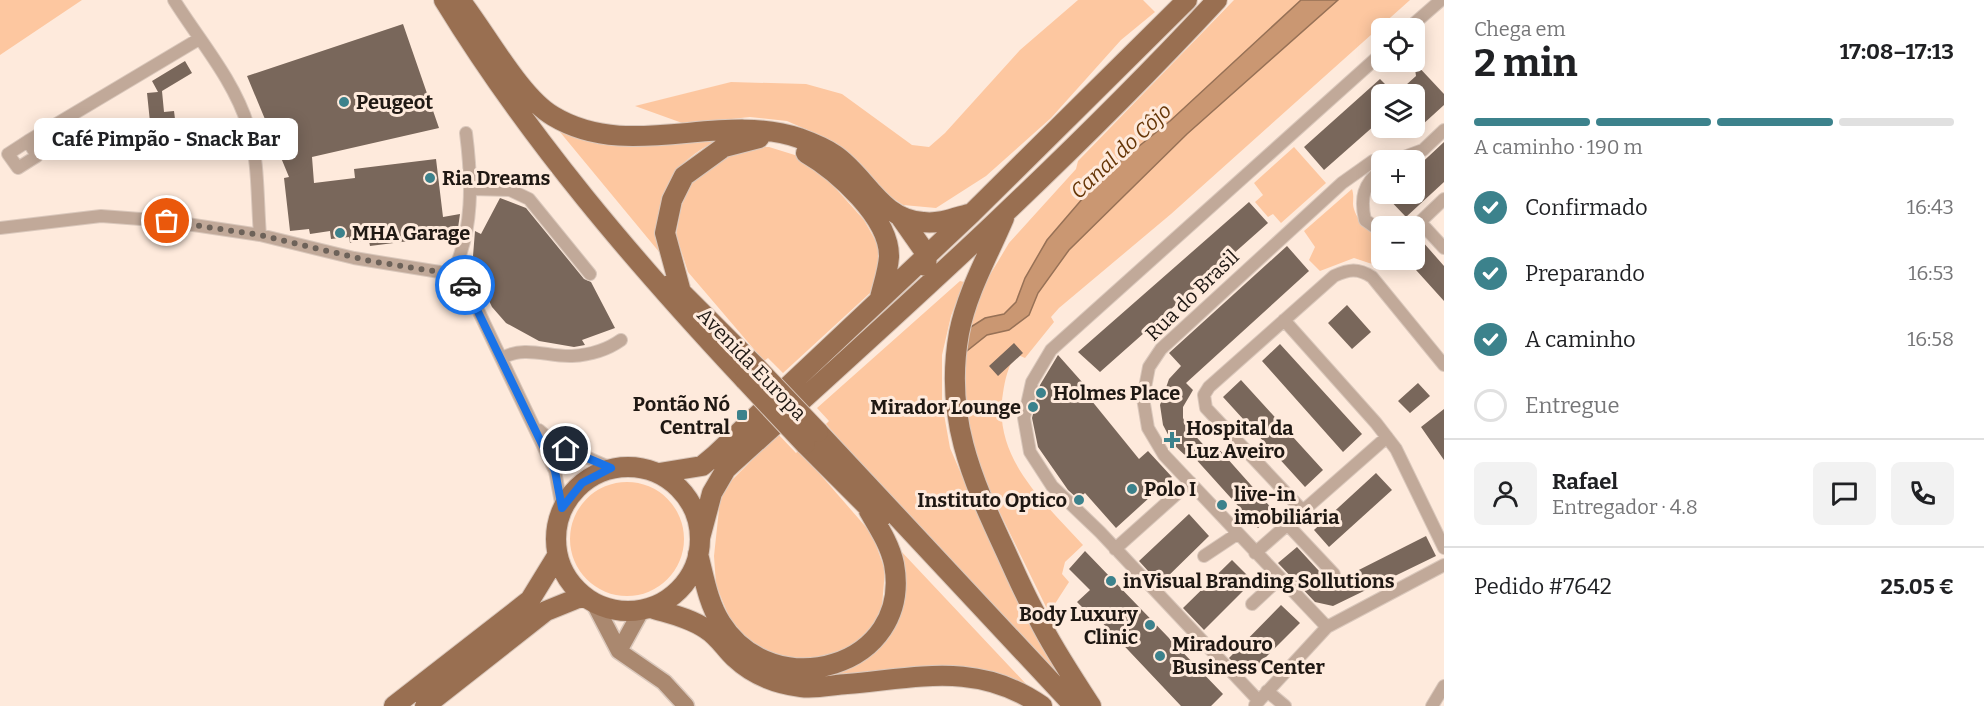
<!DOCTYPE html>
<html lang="pt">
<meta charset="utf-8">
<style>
body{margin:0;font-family:Bitter,serif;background:#f2f2f2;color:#202124;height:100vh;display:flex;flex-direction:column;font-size:22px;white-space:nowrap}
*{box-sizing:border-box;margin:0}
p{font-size:20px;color:#757577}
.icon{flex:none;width:33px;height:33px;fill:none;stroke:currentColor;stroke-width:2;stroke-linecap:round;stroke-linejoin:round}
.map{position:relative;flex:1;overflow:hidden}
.drawer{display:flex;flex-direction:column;background:#fff;width:540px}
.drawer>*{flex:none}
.fabs{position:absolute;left:1371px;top:18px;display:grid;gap:12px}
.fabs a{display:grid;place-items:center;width:54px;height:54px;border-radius:9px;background:#fff;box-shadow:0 3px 15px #0003;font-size:30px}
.pin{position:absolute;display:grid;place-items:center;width:51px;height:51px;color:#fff;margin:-26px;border:3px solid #fff;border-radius:50%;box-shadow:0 2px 6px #0007}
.courier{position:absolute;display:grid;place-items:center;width:60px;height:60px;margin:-30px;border:4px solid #1a73e8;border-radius:50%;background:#fff;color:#222;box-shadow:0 2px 8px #0007}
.bubble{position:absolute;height:42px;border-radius:9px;background:#fff;box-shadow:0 3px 15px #0003;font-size:20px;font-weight:700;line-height:42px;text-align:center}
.headline em{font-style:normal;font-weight:700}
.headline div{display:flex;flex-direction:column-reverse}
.headline{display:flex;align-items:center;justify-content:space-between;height:102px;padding:0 30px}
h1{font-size:39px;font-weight:700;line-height:45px}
.bar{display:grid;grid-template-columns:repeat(4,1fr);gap:9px 6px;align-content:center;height:72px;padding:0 30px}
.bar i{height:8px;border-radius:4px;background:#e0e0e0}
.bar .current{background:#3c828c}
.bar p{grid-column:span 4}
.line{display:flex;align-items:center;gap:15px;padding:0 30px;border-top:2px solid #e0e0e0}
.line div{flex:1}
.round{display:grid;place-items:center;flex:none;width:63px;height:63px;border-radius:9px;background:#f2f2f2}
ol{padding:0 30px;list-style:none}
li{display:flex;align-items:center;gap:18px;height:66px}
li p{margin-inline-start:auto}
li .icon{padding:6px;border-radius:50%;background:#3c828c;color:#fff;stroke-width:4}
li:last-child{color:#757577}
li i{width:33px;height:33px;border:3px solid #e0e0e0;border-radius:50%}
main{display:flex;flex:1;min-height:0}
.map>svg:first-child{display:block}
.green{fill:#fdc7a0}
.water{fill:#ca9772;stroke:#977156;stroke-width:1.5}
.building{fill:#79675b}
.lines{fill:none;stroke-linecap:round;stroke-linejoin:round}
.street-casing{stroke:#dac8bc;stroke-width:14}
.secondary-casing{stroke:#dac8bc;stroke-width:19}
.primary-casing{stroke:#dac8bc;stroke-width:22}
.street{stroke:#c1a999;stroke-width:12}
.secondary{stroke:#aa886f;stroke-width:16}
.primary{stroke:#996f51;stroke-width:20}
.primary-bridge-casing{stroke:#dac8bc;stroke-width:22;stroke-linecap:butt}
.primary-bridge{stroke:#996f51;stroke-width:20}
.done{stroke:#6d6259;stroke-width:6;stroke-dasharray:0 10.8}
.route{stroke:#1a73e8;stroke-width:8}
.poi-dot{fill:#3c828c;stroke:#feeadc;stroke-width:2}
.labels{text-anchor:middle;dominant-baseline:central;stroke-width:6;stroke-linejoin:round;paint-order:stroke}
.poi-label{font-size:20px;font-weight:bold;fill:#1f1813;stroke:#feeadc;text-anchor:start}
.street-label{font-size:20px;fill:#1f1813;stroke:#feeadc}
.water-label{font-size:21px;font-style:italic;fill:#663607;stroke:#feeadc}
</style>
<main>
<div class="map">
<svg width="1444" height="706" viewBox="0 0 1444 706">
<rect width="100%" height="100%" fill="#feeadc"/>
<path class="green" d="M0 0H82L0 55Z
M1078 0H1143L1155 12 1121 40 1051 118 986 176 936 208 903 205 885 193 828 139 787 121 750 117 685 124 635 106 731 82 806 84 842 94 912 145 929 147 945 133 1020 50Z
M1234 0H1410L1171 214 1059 308 1051 317 1054 322 1025 358 1016 354C1008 366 1005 380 1003 393 992 458 1044 502 1083 545L1065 562 1062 574 1069 582 1049 613 972 456 962 402 968 322 985 283 1009 243 1076 169 1078 161Z
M555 126 726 136C670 162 654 191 660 253Z
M746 146 769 147 798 156 821 172 864 220 878 245V271L870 293 783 373 768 358 764 361 688 272 676 235 681 207 689 187 706 168 726 154Z
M1294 147 1326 183 1281 223 1273 214 1268 217 1255 202 1263 195 1254 183Z
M1352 189C1354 195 1353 199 1353 204 1354 218 1370 234 1381 239L1382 260H1385L1378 266 1354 258 1320 271 1309 260 1315 247 1304 231Z
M960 281 964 282 951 316 942 355V403L950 448 975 506 1067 685 887 494 826 424 829 421 817 408Z
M778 434 796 453 799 450 872 534 885 570 882 606 868 636 848 653 798 663 766 652 748 641 729 617 716 585 714 556 720 500 732 480Z
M570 539a57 57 0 1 1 114 0a57 57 0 1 1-114 0Z
M899 549 1026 684 977 670 799 679C830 675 871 667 886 635 893 622 897 567 899 549Z"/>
<path class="water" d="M1301 0H1338L1187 134 1069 250 1038 293 1029 315 1009 330 987 335 963 354 966 330 985 318 1004 314 1016 302 1025 278 1047 240 1101 177 1170 121Z"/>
<path class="building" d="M403 24 439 128 312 157 314 183 355 178 354 169 436 159 443 217 460 214 457 235 370 246 369 241 350 243 349 237 331 239 330 231 310 234 309 229 290 231 284 178 289 177 247 76Z
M185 61 192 73 162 91 164 112 174 111 176 127 163 128 162 121 150 122 147 93 158 92 152 81Z
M1414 62 1444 94V105L1422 125 1414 116V94H1396L1416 76Z
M1380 79 1395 94H1382V133L1375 125 1324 170 1304 147Z
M1444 142V182L1406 217 1384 194H1414V170Z
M500 198 526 208 584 279 591 282 615 328 582 340 585 345 574 347 539 341 506 323 492 307 480 282 473 256 475 231 481 234Z
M1249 202 1268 223 1100 372 1078 352Z
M1422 241 1444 266V301L1407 260H1414V248Z
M1287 246 1309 271 1186 383 1193 390 1183 407V418L1188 428 1212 454 1218 448 1275 512 1258 528 1193 456 1189 459 1173 444 1163 425 1160 405 1169 379 1181 366 1169 353Z
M1347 305 1371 332 1352 349 1328 323Z
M1014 343 1023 353 998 376 989 366Z
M1280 344 1362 434 1343 452 1262 361Z
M1058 355 1090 391 1087 395 1139 459 1148 451 1172 477 1116 528 1085 493 1078 499 1068 490 1038 447 1032 418 1040 385Z
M1241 380 1323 470 1305 487 1223 397Z
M1418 383 1430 396 1410 413 1398 401Z
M1444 409V460L1421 427Z
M1376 473 1392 490 1329 547 1314 530Z
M1189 514 1209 536 1160 584 1139 561Z
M1426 536 1436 556 1333 606 1315 602 1278 563 1297 547 1330 583 1335 582Z
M1085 551 1223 694 1211 706H1181L1095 615 1092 617 1077 602 1090 590 1069 569Z
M1232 560 1253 581 1204 630 1183 608Z
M1281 605 1300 623 1247 676 1229 658Z"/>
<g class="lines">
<defs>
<path id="street" d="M174 0C199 40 234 80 248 126 259 160 257 199 260 235
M1409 28 1441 0
M28 141 37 156 18 168 8 154 28 141 199 39
M1396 160 1423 150 1444 130
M1382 169C1363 184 1360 198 1365 220L1382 232
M471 189 510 190 529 199 590 274
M1420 222 1444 199
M1414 226 1420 222 1444 248
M0 228 101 216 167 221 260 235 354 258 452 274 467 287 555 471 562 508
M452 274C474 231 472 180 466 133
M1284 320 1376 423 1396 449 1444 548
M502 358C526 345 547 357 572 356 589 355 607 350 621 340
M539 430 554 443 611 468
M1303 511 1206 408 1204 395 1209 387 1334 276C1349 269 1358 268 1372 277L1444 365
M1287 524 1334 574
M1115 549 1190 482
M1255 553 1387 437
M1204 556 1237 534
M1252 604 1279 579
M1327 627 1164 455 1148 428 1143 398 1149 367 1161 349 1342 183 1373 161H1382
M1267 691 1285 706
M1259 701 1100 532 1052 486 1030 452 1024 418 1032 382 1051 350 1382 53
M1255 705 1327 627 1444 565
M1432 706 1444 686"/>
<path id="secondary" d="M594 603 619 651 664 682 686 706
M619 651 641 611"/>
<path id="primary" d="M444 0C529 139 634 261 745 380
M460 0C486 33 520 97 553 116 629 162 719 111 799 138 810 142 825 148 835 155 867 177 880 219 923 222 939 224 954 218 968 214
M806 153C837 171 890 218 889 257 888 271 883 285 880 298
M899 215 927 255 926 266
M1004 218C988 256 967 292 959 333 944 416 971 477 1005 550 1016 574 1026 598 1039 620 1054 650 1073 678 1091 706
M672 283 757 368
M681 292 665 233 672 200 684 176 724 147 759 138
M818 432 1074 706
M805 444 880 519
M556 539a72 72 0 1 1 144 0a72 72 0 1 1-144 0Z
M659 473 702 466 714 456 972 213 1187 0
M700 538 712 493 726 469C894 317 1063 166 1217 0
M698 554C704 577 708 603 721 623 773 706 913 668 894 564 890 545 879 528 869 511
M651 608C670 614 690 618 706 629 718 636 725 649 735 658 753 675 777 684 801 687 816 689 832 685 847 684 918 678 978 661 1042 706
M394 706 530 600 557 556
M425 706 546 611 583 596"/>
</defs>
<use href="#street" class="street-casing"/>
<use href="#secondary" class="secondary-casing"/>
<use href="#primary" class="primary-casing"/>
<use href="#street" class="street"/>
<use href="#secondary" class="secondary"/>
<use href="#primary" class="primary"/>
<defs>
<path id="primary-bridge" d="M757 368 818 432
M745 380 805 444"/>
</defs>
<use href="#primary-bridge" class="primary-bridge-casing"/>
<use href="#primary-bridge" class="primary-bridge"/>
</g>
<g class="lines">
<path class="done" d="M167 221 260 235 370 261 452 274 465 285"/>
<path class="route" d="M465 285 555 471 562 508 582 483 611 468 566 449"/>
</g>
<g class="poi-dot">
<circle cx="344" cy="102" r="6"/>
<circle cx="430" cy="178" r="6"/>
<circle cx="340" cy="233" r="6"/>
<circle cx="1041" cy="393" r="6"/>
<circle cx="1033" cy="407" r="6"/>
<rect x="736" y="409" width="12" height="12" rx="3"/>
<path d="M1169 431h6v6h6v6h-6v6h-6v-6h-6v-6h6z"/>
<circle cx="1132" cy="489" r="6"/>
<circle cx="1079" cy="500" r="6"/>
<circle cx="1222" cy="505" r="6"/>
<circle cx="1111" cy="581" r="6"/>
<circle cx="1150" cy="625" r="6"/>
<circle cx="1160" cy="656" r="6"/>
</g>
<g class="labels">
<g class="poi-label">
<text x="356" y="102">Peugeot</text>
<text x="442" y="178">Ria Dreams</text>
<text x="352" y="233">MHA Garage</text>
<text x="1053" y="393">Holmes Place</text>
<text x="730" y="404" text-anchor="end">Pontão Nó<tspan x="730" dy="23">Central</tspan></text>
<text x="1021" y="407" text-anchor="end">Mirador Lounge</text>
<text x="1186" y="428">Hospital da<tspan x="1186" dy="23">Luz Aveiro</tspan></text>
<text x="1144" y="489">Polo I</text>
<text x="1234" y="494">live-in<tspan x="1234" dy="23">imobiliária</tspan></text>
<text x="1067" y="500" text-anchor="end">Instituto Optico</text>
<text x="1123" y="581">inVisual Branding Sollutions</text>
<text x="1138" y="614" text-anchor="end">Body Luxury<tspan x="1138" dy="23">Clinic</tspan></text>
<text x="1172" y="644">Miradouro<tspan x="1172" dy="23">Business Center</tspan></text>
</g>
<g class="street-label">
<text transform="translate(1192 295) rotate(-44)">Rua do Brasil</text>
<text transform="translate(752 364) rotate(46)">Avenida Europa</text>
</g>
<g class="water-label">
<text transform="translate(1121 151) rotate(-43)">Canal do Côjo</text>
</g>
</g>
</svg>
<div class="fabs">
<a><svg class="icon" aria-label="locate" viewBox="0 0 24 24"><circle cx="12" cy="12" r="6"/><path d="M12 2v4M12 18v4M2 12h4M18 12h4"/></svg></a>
<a><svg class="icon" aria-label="layers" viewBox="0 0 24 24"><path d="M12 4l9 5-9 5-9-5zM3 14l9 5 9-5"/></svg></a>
<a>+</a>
<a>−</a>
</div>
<div class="pin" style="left:167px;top:221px;background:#ea580c"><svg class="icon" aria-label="bag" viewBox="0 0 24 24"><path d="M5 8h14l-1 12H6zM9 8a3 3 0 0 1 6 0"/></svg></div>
<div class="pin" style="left:566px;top:449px;background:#1f2937"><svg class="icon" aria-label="home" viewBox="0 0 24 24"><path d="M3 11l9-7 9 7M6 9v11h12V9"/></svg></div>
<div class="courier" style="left:465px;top:285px"><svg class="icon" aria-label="car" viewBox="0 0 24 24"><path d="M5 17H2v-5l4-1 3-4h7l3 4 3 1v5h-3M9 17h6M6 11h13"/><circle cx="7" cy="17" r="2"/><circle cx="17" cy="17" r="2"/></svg></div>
<div class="bubble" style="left:34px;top:118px;width:264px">Café Pimpão - Snack Bar</div>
</div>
<section class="drawer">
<div class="headline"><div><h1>2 min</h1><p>Chega em</p></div><em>17:08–17:13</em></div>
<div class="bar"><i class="current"></i><i class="current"></i><i class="current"></i><i></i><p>A caminho · 190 m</p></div>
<ol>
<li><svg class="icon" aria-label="check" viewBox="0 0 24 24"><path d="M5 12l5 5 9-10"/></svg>Confirmado<p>16:43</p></li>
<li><svg class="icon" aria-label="check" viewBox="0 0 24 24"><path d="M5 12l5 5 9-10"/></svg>Preparando<p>16:53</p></li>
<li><svg class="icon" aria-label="check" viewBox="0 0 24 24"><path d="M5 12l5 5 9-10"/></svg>A caminho<p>16:58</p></li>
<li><i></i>Entregue</li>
</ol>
<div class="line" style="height:108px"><a class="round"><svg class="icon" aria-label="person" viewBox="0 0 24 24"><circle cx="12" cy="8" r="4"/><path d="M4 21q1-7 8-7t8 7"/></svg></a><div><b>Rafael</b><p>Entregador · 4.8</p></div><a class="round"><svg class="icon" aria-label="chat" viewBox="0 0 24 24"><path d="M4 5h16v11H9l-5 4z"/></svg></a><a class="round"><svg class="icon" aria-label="phone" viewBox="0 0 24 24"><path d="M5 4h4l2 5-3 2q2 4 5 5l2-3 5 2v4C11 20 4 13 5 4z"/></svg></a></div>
<div class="line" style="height:78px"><div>Pedido #7642</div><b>25.05 €</b></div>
</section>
</main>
